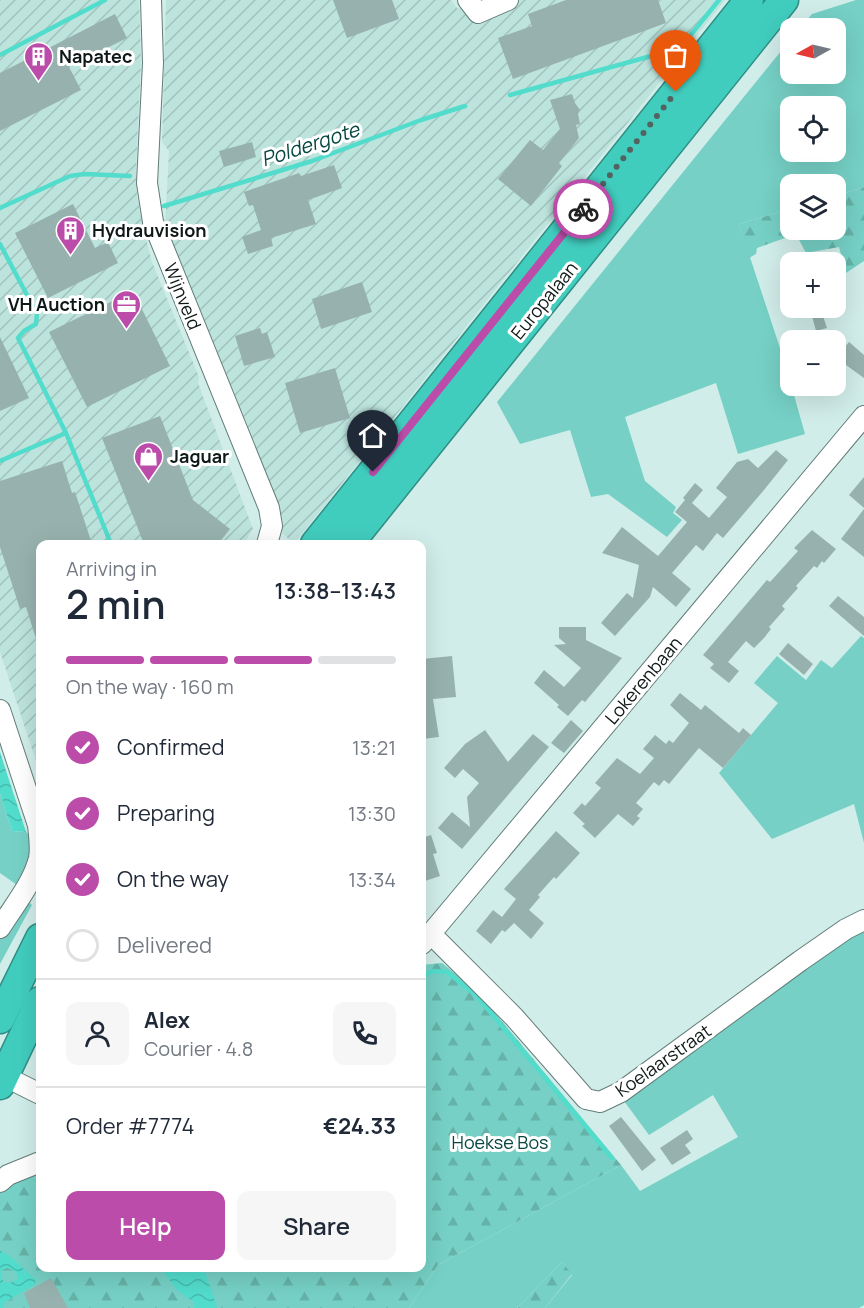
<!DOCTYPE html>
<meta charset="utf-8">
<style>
body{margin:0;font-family:Manrope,sans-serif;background:#f6f6f7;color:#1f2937;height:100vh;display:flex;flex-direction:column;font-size:22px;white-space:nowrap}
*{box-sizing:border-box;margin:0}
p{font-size:20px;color:#747a83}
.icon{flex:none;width:33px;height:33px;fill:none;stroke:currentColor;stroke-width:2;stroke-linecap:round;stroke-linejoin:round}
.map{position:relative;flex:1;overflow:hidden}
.panel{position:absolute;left:36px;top:540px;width:390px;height:732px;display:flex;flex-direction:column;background:#fff;border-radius:12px;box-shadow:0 6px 24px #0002}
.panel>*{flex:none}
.needle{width:39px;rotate:262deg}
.tools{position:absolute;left:780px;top:18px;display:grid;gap:12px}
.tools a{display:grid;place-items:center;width:66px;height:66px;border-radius:12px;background:#fff;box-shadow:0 6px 24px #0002;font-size:30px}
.pin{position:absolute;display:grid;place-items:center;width:51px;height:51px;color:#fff;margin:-62px -26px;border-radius:50% 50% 50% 0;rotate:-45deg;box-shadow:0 0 6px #0007}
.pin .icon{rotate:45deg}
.courier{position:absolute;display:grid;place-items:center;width:60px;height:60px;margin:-30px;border:4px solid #bc4ca9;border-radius:50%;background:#fff;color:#222;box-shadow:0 2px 8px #0007}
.overview em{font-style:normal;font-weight:600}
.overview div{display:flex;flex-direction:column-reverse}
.overview{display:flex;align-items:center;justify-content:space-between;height:102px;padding:0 30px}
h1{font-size:39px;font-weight:600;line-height:45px}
.bar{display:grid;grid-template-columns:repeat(4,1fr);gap:9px 6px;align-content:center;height:72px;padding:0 30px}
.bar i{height:8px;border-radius:4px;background:#e0e1e3}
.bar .active{background:#bc4ca9}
.bar p{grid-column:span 4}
.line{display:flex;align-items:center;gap:15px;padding:0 30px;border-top:2px solid #e0e1e3}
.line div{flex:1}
.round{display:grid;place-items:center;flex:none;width:63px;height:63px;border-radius:12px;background:#f6f6f7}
ol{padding:0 30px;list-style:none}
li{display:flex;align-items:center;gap:18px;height:66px}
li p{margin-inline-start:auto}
li .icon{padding:6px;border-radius:50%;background:#bc4ca9;color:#fff;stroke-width:4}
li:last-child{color:#747a83}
li i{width:33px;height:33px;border:3px solid #e0e1e3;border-radius:50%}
.primary-button{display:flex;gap:12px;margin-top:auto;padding:12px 30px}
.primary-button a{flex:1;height:69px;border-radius:12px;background:#bc4ca9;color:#fff;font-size:24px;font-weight:600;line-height:69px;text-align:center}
.primary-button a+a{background:#f6f6f7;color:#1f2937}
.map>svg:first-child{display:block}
.industrial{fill:url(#industrial-furrows)}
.green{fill:#76d0c5;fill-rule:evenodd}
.forest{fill:url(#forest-firs)}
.water{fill:url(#water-waves);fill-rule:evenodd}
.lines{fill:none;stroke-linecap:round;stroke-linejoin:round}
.stream{stroke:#52dccc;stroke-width:4.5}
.building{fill:#97b2ae}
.minor-casing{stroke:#637d79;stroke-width:22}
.highway-casing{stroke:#2f8e84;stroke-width:31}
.minor{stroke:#fff;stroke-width:20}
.highway{stroke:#41cdbe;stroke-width:28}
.done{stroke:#526360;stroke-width:6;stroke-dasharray:0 10.8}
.route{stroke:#bc4ca9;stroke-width:8}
.labels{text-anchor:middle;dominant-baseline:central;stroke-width:6;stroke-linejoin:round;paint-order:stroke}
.poi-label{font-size:18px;font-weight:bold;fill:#0e1817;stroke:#fff;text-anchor:start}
.street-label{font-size:18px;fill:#0e1817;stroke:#fff}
.park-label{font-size:18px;fill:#084741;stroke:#fff}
.water-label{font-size:20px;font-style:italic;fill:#054640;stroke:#fff}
</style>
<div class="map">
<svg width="864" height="1308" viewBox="0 0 864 1308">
<defs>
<pattern id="industrial-furrows" width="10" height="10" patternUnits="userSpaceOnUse" patternTransform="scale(1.5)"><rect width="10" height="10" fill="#bde3dd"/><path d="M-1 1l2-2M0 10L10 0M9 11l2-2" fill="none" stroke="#a1c2bd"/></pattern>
<pattern id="forest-firs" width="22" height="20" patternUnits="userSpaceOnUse" patternTransform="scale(1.5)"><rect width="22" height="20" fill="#76d0c5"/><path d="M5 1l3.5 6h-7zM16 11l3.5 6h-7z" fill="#65b2a8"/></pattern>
<pattern id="water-waves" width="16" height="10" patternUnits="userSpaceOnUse" patternTransform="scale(1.5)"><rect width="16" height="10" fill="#52dccc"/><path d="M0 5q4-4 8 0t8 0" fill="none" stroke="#46bcae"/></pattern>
</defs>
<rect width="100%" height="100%" fill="#d1ede9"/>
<path class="industrial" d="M0 0H139L141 63 136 170 137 196 143 227 152 262 199 377 198 383 253 529 244 544H40V768L37 764 0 652Z
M166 0H451L458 9 476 0H725L294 544 278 529 165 227 169 151 162 142Z"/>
<path class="green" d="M856 0H864V187L836 196V184H790V209L739 224 785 363 805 434 738 454 716 383 625 417 645 481 676 507 673 513 682 520 667 537 608 494 591 497 570 430 520 444 497 402 790 40V74H836V28H800L812 14ZM790 106H836V152H790Z
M861 636 864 638V843L854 804 772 839 719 773 778 703 754 683 777 656 806 680 821 660 832 668Z
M0 793 12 831 26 832 30 835 29 859 17 885 0 873Z
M26 899 32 905 0 964V939Z
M864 929V1305L859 1308H545L572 1275 562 1262 517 1308H409L438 1265 621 1165 640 1191 738 1137 713 1095 649 1135 624 1101 856 931Z"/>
<path class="forest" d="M864 187V261L846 273 839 247 806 253 796 234 757 248 756 254 749 258 739 224 790 209V230H836V196Z
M442 963 476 990 621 1165 438 1265 409 1308H0V1188L40 1173V1268H422V965Z
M562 1262 572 1274 545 1308H517Z"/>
<path class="water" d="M0 752 26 832 12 831 0 793Z
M0 1250 12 1258 36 1280 35 1284 4 1303V1308H0ZM7 1268 15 1271 18 1276 17 1280 9 1283 4 1282 1 1277 2 1270Z
M160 1268H204L217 1308H194V1302L178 1291Z"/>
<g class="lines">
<path class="stream" d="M0 55 105 0
M510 95 680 48 719 0
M164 206 312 161 421 120 465 106
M0 208 70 176 85 174 130 176
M0 244 37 314 36 324 24 331 18 338 66 433 111 544
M0 461 66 433
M422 976 433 971 447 972 476 995 612 1158"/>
</g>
<path class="building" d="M333 0H392L399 19 347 38Z
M566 0H658L666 23 513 79 498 38 532 26 528 14Z
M115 14 127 38 69 67 81 90 0 131V73Z
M572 94 575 103 580 110 578 114 580 124 576 125 579 138 559 163 562 166 531 206 498 179 530 140 543 150 560 129 550 100Z
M252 142 256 157 224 167 219 151Z
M334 165 342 188 308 200 316 224 271 238 273 246 248 254 242 237 261 230 253 205 249 206 244 192 299 173 301 176Z
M73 204 95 248 108 242 118 263 48 298 15 233Z
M362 282 372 312 321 329 312 299Z
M133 291 170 366 87 407 49 332Z
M822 313 827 328 816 331 812 316Z
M260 328 262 334 267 332 275 357 244 366 235 336Z
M0 337 29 398 0 411Z
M849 342 864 355V378L839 360 838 355Z
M335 368 350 418 300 433 285 383Z
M160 416 193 500 230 529 218 544H144L102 438Z
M776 450 788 460 764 490 723 538 717 533 703 551 696 545 672 573 691 589 676 607 653 587 650 597 615 636 601 623 627 593 633 598 639 565 602 553 622 527 658 556 687 522 675 512 685 500 683 498 695 483 703 490 692 503 709 518 727 497 716 488 737 462 748 459 758 468Z
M62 461 72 493 75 492 92 544H40V644L38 645 26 607 20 609 0 547V481Z
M864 477V508L849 495Z
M864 509V557L841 539Z
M812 530 836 549 824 563 822 561 817 568 814 566 796 586 798 588 782 606 785 609 769 627 771 629 764 638 754 648 746 641 728 662 739 671 729 683 710 668 714 664 703 655 767 580 770 582 798 551 794 548Z
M838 596 864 617V636L829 606Z
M559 627H586V640L622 658 585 702 582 700 568 716 557 707 559 705 534 683 544 670 564 687 581 668 554 645 566 644 559 638Z
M788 643 813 664 804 675 779 654Z
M452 656 456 697 433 699 439 737 422 739V659Z
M680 693 701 710 705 705 739 733 743 728 751 735 723 768 699 748 669 784 664 780 659 786 654 782 643 795 636 803 643 809 637 816 640 818 633 826 618 814 595 838 582 826 585 824 573 813 582 803 585 806 601 788 595 783 617 758 640 774 654 758 643 749 655 735 666 744 669 740 673 743 689 723 670 705Z
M571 720 583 731 564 753 551 743Z
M485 730 508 762 533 734 549 747 462 849 438 828 452 812 470 827 467 797 479 783 463 769 455 778 444 768 465 744Z
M556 831 580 853 556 879 554 877 538 895 540 897 529 910 544 923 531 939 514 923 505 932 502 930 491 944 476 931 493 910 502 917 516 899 504 889Z
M431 835 437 853 433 854 440 876 422 882V838Z
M621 1117 656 1160 642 1171 609 1126Z
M687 1130 693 1139 685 1145 691 1153 672 1165 660 1148Z
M51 1278 68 1308H30L24 1293Z"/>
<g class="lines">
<defs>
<path id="minor" d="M151 0 153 63 147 183 153 222 269 508 272 526 267 544
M468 0 478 13 508 0
M0 710 38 825C39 836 41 848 39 858 33 883 13 907 0 928
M430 933 514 1017 586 1099 600 1102 621 1092 800 961 846 929 864 920
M422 944 864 416
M0 1074 40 1094
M0 1182 8 1175 40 1162"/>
<path id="highway" d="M315 544 749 0
M349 544 784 0
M0 1019 40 938
M0 1085 40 1001"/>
</defs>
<use href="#minor" class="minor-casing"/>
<use href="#highway" class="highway-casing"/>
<use href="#minor" class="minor"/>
<use href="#highway" class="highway"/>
</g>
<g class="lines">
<path class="done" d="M583 209 676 92"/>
<path class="route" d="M373 472 583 209"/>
</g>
<defs>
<symbol id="building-pin" viewBox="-11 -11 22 30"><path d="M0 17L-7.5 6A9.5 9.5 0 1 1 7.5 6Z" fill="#bc4ca9" stroke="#fff"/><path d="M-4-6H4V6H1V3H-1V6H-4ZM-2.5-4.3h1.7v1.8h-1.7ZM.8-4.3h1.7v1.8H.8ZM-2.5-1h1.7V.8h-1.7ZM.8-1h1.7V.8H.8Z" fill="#fff"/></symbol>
<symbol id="office-pin" viewBox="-11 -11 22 30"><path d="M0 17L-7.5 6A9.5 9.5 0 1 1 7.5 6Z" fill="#bc4ca9" stroke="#fff"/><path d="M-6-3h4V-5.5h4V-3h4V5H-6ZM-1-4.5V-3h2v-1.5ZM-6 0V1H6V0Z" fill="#fff"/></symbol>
<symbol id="shop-pin" viewBox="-11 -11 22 30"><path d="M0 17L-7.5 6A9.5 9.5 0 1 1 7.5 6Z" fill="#bc4ca9" stroke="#fff"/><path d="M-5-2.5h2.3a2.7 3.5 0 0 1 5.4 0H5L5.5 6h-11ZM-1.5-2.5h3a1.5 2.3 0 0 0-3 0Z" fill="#fff"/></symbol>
</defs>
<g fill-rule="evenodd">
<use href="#building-pin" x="22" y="40" width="33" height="45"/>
<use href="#building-pin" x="54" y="214" width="33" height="45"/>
<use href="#office-pin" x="110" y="288" width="33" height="45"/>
<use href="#shop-pin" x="132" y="440" width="33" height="45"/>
</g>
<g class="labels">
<g class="poi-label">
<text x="59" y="56">Napatec</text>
<text x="92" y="230">Hydrauvision</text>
<text x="105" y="304" text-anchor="end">VH Auction</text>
<text x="170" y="456">Jaguar</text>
</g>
<g class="street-label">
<text transform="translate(183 296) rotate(68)">Wijnveld</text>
<text transform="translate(544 300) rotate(-51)">Europalaan</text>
<text transform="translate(643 680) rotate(-50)">Lokerenbaan</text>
<text transform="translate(663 1060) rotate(-35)">Koelaarstraat</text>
</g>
<g class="park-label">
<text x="500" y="1142">Hoekse Bos</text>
</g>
<g class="water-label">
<text transform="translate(310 144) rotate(-18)">Poldergote</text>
</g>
</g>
</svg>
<div class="tools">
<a><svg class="needle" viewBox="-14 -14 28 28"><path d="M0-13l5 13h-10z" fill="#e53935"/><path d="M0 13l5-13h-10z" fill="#747a83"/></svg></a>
<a><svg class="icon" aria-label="locate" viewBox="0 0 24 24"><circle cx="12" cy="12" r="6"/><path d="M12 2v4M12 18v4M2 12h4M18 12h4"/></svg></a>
<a><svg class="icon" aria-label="layers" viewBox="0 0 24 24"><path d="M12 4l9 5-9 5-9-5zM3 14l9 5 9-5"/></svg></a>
<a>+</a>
<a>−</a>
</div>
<div class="pin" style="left:676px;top:92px;background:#ea580c"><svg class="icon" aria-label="bag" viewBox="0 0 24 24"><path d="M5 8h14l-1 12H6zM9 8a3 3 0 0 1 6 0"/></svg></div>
<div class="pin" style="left:373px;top:472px;background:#1f2937"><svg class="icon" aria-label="home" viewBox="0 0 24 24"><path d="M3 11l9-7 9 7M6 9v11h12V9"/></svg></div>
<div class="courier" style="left:583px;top:209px"><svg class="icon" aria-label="bike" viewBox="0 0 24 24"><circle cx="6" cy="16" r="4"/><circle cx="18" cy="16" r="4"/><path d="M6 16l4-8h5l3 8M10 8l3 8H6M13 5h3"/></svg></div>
<section class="panel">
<div class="overview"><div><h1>2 min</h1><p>Arriving in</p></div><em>13:38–13:43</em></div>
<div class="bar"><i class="active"></i><i class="active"></i><i class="active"></i><i></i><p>On the way · 160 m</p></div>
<ol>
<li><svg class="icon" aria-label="check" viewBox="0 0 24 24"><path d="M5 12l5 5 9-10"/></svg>Confirmed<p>13:21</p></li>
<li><svg class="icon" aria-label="check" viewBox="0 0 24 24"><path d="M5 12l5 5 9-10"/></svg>Preparing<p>13:30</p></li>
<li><svg class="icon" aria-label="check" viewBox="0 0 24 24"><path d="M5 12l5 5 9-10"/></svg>On the way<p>13:34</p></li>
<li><i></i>Delivered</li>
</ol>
<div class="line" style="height:108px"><a class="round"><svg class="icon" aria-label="person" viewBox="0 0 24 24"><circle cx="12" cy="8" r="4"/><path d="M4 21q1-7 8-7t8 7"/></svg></a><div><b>Alex</b><p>Courier · 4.8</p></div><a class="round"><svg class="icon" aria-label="phone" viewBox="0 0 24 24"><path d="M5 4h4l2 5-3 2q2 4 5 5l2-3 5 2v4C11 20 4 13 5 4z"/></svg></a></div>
<div class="line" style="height:78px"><div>Order #7774</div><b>€24.33</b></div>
<div class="primary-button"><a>Help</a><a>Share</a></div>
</section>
</div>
